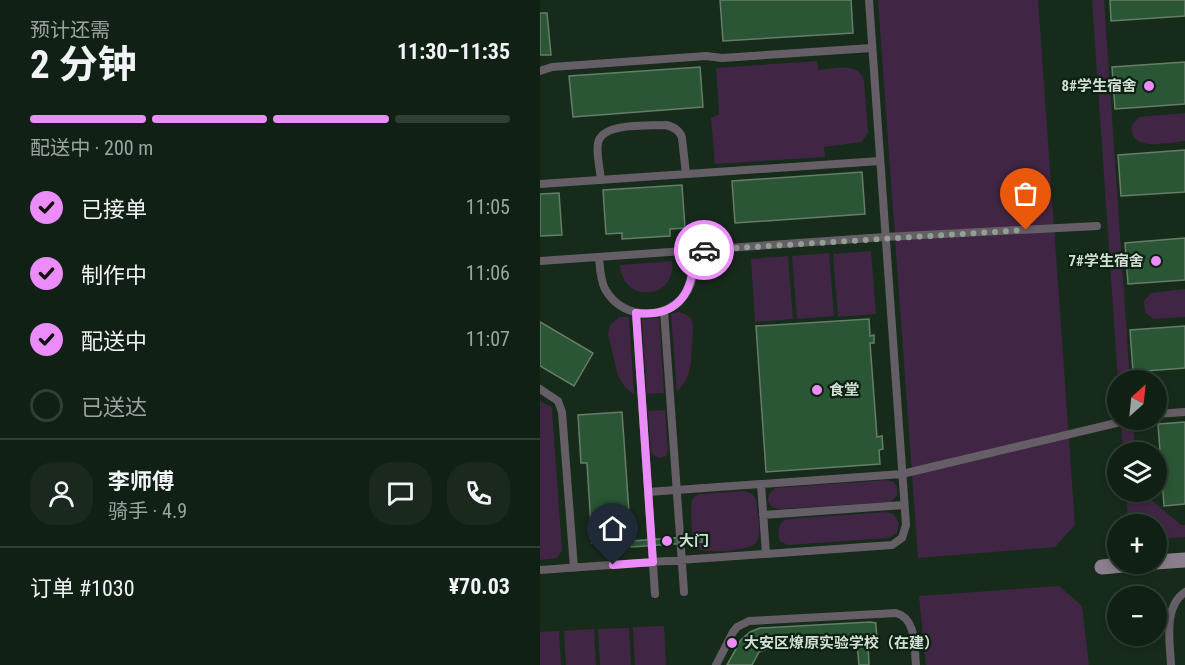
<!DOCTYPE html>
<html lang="zh">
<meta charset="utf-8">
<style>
body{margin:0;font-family:"Roboto Condensed","Noto Sans SC",sans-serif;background:#1a281d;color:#f1f3f6;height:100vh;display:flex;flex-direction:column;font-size:22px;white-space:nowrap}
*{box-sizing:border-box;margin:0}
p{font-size:20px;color:#9ca3a0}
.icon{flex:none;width:33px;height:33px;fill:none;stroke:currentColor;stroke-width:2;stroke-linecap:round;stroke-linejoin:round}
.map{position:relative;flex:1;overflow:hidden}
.side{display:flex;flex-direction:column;background:#112014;width:540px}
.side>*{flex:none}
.needle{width:39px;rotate:27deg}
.tools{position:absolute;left:567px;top:370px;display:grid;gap:12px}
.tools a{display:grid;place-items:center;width:60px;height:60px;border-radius:50%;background:#112014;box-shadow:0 3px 9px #0003,0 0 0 2px #303e34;font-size:30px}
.pin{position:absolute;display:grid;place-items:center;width:51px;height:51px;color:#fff;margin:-62px -26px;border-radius:50% 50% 50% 0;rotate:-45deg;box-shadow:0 0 6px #0007}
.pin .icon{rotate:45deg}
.courier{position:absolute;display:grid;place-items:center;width:60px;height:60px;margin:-30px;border:4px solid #ec8cfa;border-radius:50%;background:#fff;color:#222;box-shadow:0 2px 8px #0007}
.head em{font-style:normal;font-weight:700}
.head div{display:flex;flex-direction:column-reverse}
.head{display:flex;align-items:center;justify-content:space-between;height:102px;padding:0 30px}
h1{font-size:39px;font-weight:700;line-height:45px}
.bar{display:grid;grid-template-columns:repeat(4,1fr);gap:9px 6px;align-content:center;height:72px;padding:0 30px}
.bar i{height:8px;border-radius:4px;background:#303e34}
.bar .current{background:#ec8cfa}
.bar p{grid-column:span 4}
.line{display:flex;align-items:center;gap:15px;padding:0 30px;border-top:2px solid #303e34}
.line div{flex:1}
.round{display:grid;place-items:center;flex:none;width:63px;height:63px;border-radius:24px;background:#1a281d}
ol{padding:0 30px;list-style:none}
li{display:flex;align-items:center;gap:18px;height:66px}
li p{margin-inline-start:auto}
li .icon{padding:6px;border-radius:50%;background:#ec8cfa;color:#111;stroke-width:4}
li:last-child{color:#9ca3a0}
li i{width:33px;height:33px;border:3px solid #303e34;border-radius:50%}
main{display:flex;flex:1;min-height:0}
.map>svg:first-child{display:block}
.green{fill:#402644}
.building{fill:#2a5635;stroke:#667d6a;stroke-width:1.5}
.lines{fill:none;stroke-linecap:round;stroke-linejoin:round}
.lane{stroke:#665e67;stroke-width:8}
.secondary{stroke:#8b7e8c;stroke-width:15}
.done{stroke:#91a093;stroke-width:6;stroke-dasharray:0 10.8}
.route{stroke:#ec8cfa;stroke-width:8}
.poi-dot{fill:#ec8cfa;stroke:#0d2112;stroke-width:2}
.labels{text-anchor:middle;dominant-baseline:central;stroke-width:4.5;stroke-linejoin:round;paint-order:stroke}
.poi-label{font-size:15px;font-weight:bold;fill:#d3dfd4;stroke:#0d2112;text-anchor:start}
</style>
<main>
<section class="side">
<div class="head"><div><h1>2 分钟</h1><p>预计还需</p></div><em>11:30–11:35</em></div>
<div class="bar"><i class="current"></i><i class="current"></i><i class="current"></i><i></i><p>配送中 · 200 m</p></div>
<ol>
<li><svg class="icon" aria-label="check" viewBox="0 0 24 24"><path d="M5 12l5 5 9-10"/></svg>已接单<p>11:05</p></li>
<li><svg class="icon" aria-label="check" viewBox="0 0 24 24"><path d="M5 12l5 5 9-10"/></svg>制作中<p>11:06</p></li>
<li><svg class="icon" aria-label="check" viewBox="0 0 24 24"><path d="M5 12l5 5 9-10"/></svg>配送中<p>11:07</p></li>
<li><i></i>已送达</li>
</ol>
<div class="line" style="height:108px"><a class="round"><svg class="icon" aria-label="person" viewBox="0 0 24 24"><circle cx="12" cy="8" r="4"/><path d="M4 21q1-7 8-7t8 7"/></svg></a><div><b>李师傅</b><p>骑手 · 4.9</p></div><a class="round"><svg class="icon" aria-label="chat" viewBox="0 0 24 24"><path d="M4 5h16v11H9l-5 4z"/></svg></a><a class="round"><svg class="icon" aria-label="phone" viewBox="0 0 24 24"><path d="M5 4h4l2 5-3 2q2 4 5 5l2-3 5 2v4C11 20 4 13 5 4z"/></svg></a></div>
<div class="line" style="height:78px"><div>订单 #1030</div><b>¥70.03</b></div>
</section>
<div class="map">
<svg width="645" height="665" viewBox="0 0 645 665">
<rect width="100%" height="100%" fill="#172b1b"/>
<path class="green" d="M338 0H498L535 525 515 547 378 558Z
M552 0H564L590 381H578Z
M277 61 278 70C294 69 319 61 324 81L328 132 322 142 284 147 285 157 175 164 171 118 179 114 176 68Z
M645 113V141C629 142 588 153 592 125L599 117Z
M331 251 336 314 298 317 293 254Z
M289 253 294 316 257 319 252 256Z
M248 256 253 319 215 322 211 259Z
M132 261C137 300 82 304 80 265Z
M645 289V317L613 319 605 312 604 301 611 293Z
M138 312C157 315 153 328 152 342 151 363 152 376 137 392L131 314Z
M79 317H89L94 395 85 387 78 376 68 334 70 325Z
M119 318 124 393 107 394 102 319Z
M0 401 11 407 12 410 22 550 17 558 0 560Z
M125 410 128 450 126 456 119 458 113 455 111 451 108 411Z
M581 420H593L595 453H583Z
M347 480 354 482 357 487V495L351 502 239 509 232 507 228 501 229 494 235 488Z
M205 491 213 495 216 499C217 511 222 531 217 542 212 551 162 555 155 547 152 542 150 505 152 500 154 497 156 496 159 494Z
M586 492H602L641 525H645V537L617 539 616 525H592L588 522Z
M346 512 354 514 359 524 357 533 349 538 248 545 240 541C237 531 238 523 247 519Z
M519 586 542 606 549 665H386L379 596Z
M124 626 126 665H95L93 627Z
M89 628 91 665H60L58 629Z
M54 629 56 665H26L24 631Z
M19 631 21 665H0V632Z"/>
<path class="building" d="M180 0H311L313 33 183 41Z
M570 0H645V16L571 21Z
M0 13H7L11 55H0Z
M645 62V104L575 109 572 67Z
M160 67 163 107 33 117 29 76Z
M645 150V192L581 196 578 155Z
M322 172 325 214 195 223 192 181Z
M142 185 145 228 130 229V236L82 239V233L66 234 63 190Z
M19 193 22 235 0 236V194Z
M645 238V280L588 284 585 243Z
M329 319 330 336 334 335V343H330L337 437 342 436 343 449 339 450 340 464 226 472 216 326Z
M0 322 53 353 34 386 0 366Z
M645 326V368L593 372 590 330Z
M82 412 91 541 52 543 47 463H41L38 415Z
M645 422V504L624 506 618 424Z
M162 536V542L91 547V541Z
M330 622 336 623V626L337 640 334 643 227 649 219 652 212 665H187L201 640 210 632 220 628Z
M317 644H328L329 665H319Z"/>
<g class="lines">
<path class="lane" d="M0 71 12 67 166 56 182 58 332 48
M61 180C60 168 56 154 58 143 62 122 109 126 126 125 134 127 140 130 142 138L146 174
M0 184 340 161
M59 257C60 268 60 279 65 289 84 324 137 321 151 283 154 273 153 261 153 251
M0 261 345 237 557 226
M124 311 144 592
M96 313 115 594
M0 389 18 401 22 412 34 568
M616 414 645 412
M221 484 226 554
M108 492 362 474 589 420
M223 515 364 505
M0 570 352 545 362 538 366 525 329 0
M176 665 193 632 197 627 209 621 356 613C377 619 374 647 376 665
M631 665C630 641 623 607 645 592"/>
<path class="secondary" d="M616 562 645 560
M562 567 593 564"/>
</g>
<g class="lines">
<path class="done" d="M164 250 486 230"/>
<path class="route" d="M73 565 113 562 96 313C140 318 155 290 153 251L164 250"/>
</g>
<g class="poi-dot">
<circle cx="609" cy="86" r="6"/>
<circle cx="616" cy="261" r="6"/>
<circle cx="277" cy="390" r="6"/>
<circle cx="127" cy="541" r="6"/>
<circle cx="192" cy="643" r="6"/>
</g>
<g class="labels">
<g class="poi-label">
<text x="597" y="86" text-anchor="end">8#学生宿舍</text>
<text x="604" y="261" text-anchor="end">7#学生宿舍</text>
<text x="289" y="390">食堂</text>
<text x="139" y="541">大门</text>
<text x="204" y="643">大安区燎原实验学校（在建）</text>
</g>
</g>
</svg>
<div class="tools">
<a><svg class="needle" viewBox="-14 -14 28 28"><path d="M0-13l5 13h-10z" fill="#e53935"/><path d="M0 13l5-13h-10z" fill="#9ca3a0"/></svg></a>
<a><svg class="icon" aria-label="layers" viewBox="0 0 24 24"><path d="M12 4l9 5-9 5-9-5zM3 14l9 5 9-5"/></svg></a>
<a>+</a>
<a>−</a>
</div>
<div class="pin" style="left:486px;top:230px;background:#ea580c"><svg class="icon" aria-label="bag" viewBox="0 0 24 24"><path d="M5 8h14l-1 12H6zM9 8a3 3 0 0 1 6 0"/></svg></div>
<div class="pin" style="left:73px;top:565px;background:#1f2937"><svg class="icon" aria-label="home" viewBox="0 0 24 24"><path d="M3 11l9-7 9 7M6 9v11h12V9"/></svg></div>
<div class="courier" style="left:164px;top:250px"><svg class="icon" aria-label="car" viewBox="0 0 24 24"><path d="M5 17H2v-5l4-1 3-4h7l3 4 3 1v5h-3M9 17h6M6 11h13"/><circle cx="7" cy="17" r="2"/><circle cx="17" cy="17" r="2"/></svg></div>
</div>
</main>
